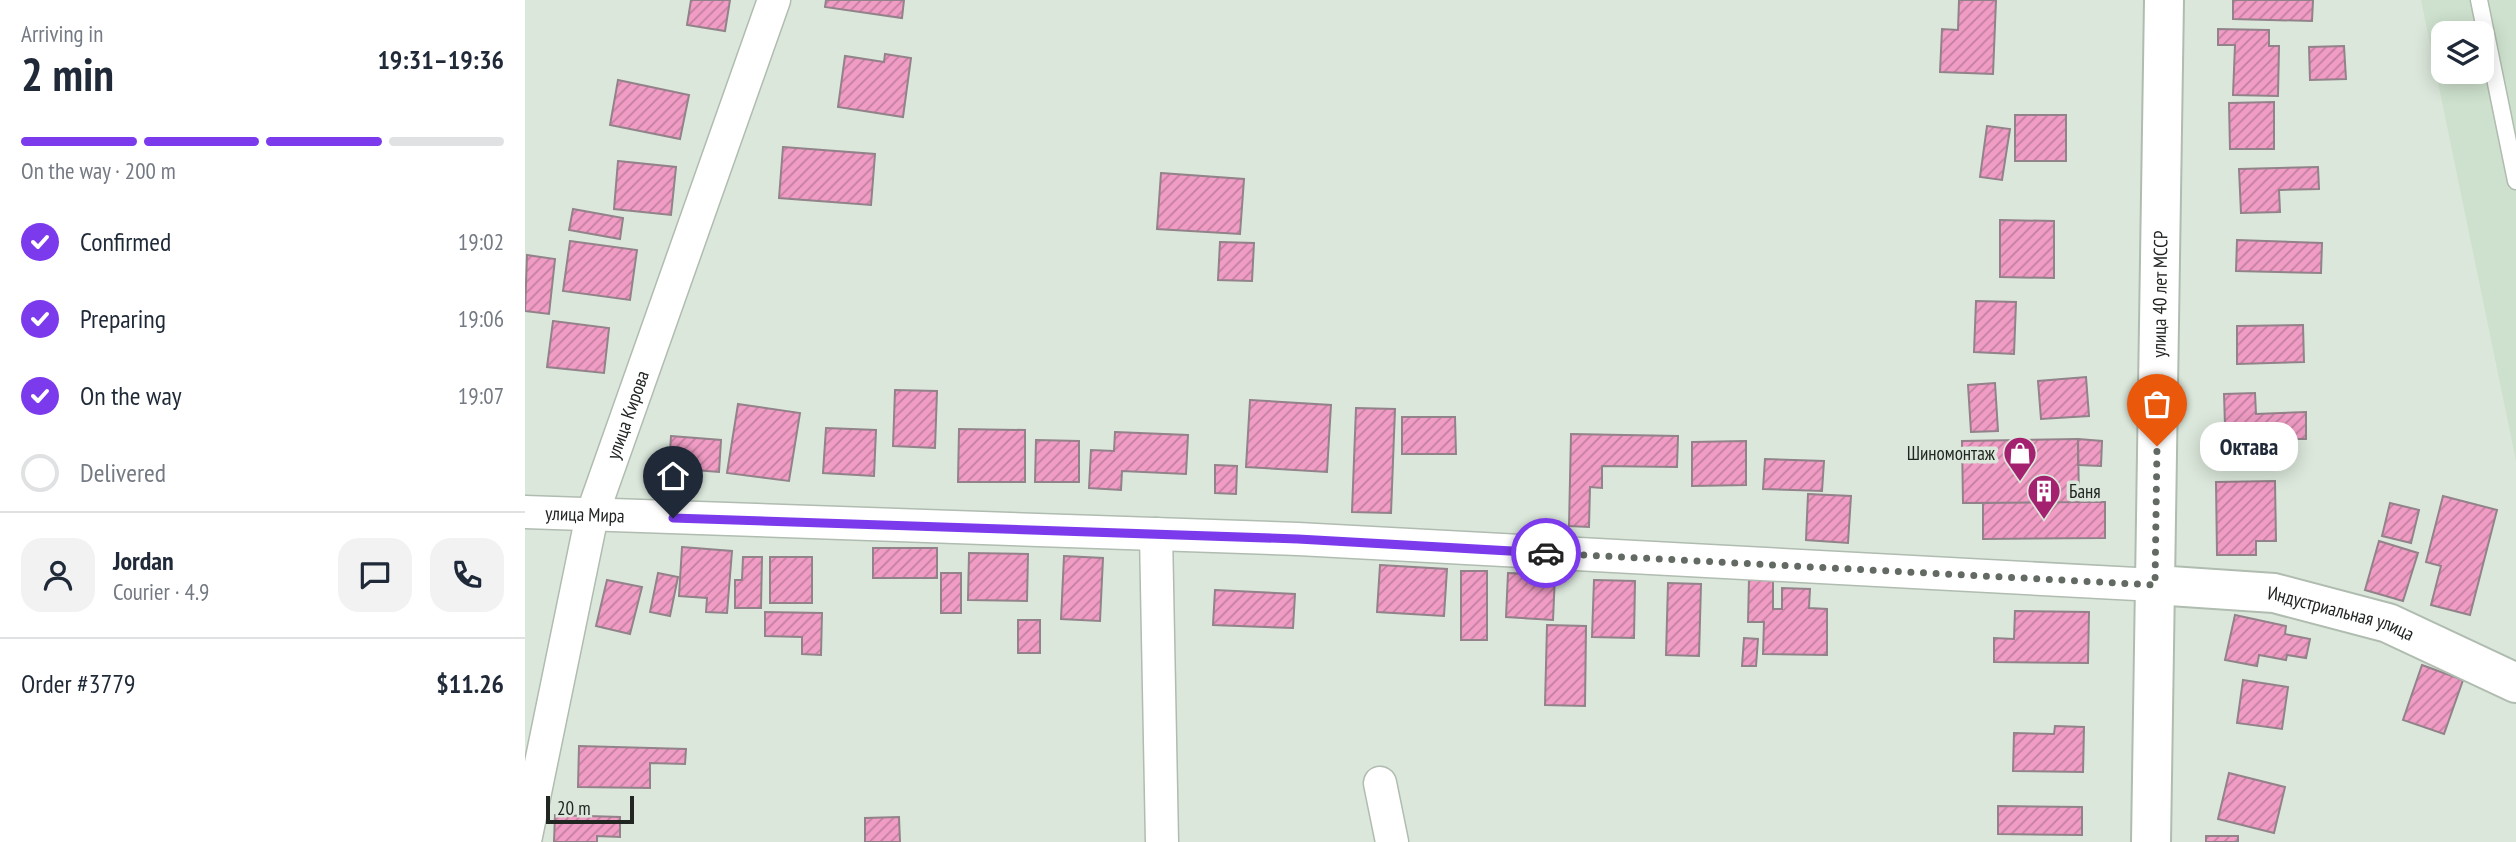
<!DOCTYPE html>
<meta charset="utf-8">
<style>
body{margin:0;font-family:"PT Sans Narrow",sans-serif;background:#f2f2f3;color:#1f2937;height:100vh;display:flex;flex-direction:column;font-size:26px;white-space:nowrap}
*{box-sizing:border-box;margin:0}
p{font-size:23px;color:#747a83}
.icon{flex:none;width:38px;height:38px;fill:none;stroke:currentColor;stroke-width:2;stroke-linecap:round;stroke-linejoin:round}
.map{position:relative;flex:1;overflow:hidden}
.drawer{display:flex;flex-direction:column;background:#fff;width:525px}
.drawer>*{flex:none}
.tools{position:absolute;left:1906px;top:21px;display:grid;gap:14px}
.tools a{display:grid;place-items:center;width:63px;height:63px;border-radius:14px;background:#fff;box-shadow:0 4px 18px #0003;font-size:35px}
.scale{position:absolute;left:21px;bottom:18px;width:88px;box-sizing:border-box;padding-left:7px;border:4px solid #222622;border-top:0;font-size:19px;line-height:24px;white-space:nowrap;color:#222622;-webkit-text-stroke:5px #dbe7db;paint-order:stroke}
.pin{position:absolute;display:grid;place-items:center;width:60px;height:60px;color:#fff;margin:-72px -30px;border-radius:50% 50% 50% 0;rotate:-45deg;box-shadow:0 0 7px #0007}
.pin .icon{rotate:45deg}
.courier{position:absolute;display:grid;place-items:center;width:70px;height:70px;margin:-35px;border:5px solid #7c3aed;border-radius:50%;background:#fff;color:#222;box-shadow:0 2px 9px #0007}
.bubble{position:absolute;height:49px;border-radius:21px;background:#fff;box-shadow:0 4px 18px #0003;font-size:23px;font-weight:800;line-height:49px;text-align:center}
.summary em{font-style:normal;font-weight:800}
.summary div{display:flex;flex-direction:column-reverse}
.summary{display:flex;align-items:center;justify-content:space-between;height:119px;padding:0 21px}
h1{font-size:46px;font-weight:800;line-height:52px}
.bar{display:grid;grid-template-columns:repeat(4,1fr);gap:10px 7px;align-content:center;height:84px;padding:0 21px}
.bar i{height:9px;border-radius:5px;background:#e0e1e3}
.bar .on{background:#7c3aed}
.bar p{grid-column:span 4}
.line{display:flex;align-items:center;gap:18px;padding:0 21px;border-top:2px solid #e0e1e3}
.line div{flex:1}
.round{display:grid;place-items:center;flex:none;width:74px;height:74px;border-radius:21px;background:#f2f2f3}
ol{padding:0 21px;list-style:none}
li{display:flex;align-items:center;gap:21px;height:77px}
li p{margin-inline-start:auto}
li .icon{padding:7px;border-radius:50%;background:#7c3aed;color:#fff;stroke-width:4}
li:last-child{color:#747a83}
li i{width:38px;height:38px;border:4px solid #e0e1e3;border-radius:50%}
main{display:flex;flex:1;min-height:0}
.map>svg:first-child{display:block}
.built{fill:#cee1ce;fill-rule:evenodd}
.building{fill:url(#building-hatch);stroke:#928289;stroke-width:2}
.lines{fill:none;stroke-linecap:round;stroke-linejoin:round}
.service-casing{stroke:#b0bcb0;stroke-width:19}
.minor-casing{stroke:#b0bcb0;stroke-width:35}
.tertiary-casing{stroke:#b0bcb0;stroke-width:42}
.primary-casing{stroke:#b0bcb0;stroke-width:42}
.service{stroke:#fff;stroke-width:16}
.minor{stroke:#fff;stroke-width:32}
.tertiary{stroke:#fff;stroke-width:38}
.primary{stroke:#fff;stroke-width:38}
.done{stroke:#636a63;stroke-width:7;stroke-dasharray:0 12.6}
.route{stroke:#7c3aed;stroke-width:9}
.labels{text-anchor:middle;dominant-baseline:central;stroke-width:7;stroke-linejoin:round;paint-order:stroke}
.street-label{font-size:19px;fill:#222622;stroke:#dbe7db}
.poi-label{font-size:19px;fill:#222622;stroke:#dbe7db;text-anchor:end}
</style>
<main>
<section class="drawer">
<div class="summary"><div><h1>2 min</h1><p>Arriving in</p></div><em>19:31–19:36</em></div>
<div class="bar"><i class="on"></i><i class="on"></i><i class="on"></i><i></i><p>On the way · 200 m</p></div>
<ol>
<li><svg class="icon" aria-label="check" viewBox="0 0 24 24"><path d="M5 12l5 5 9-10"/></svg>Confirmed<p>19:02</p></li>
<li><svg class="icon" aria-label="check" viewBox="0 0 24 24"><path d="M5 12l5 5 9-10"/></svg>Preparing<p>19:06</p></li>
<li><svg class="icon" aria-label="check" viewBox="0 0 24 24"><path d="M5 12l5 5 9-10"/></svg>On the way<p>19:07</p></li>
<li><i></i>Delivered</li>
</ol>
<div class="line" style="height:126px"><a class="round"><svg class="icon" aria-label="person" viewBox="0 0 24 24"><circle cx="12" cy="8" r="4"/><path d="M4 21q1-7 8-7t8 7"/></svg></a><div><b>Jordan</b><p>Courier · 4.9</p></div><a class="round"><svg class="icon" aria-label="chat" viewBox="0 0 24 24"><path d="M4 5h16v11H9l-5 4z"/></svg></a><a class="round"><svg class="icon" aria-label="phone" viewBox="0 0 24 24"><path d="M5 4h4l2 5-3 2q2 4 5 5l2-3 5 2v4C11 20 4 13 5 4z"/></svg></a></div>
<div class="line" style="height:91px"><div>Order #3779</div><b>$11.26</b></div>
</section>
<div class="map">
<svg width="1991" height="842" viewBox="0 0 1991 842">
<defs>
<pattern id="building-hatch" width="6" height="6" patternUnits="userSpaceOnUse" patternTransform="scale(1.75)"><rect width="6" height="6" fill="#f09cc4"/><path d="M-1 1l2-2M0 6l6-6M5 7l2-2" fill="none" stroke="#c27f9f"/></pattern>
</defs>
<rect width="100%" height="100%" fill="#dbe7db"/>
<path class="built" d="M1896 0H1991V461ZM1918 33H1956V72H1918Z"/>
<path class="building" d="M166 0H205L200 31 162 25Z
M301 0H379L377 18 300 7Z
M1434 0H1471L1468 74 1415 72 1417 29 1433 30Z
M1708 0H1788L1787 21 1708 19Z
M1693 29 1744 30V46H1754L1753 96 1708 95 1710 45H1693Z
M1819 46 1821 79 1785 80 1784 47Z
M360 54 386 58 378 117 313 107 320 56 359 62Z
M93 80 164 95 155 139 85 125Z
M1749 102V149H1705L1704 103Z
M1490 115H1541V161H1490Z
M1462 126 1485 129 1477 180 1455 177Z
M258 147 350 154 346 205 254 198Z
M93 161 151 167 146 215 89 209Z
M1793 167 1794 189 1754 190 1755 212 1716 213 1714 169Z
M636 173 719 179 715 234 632 229Z
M48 209 98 218 95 239 44 230Z
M1475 220 1529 221V278L1475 277Z
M1712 240 1797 243 1796 273 1711 271Z
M45 241 112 250 105 300 38 291Z
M695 242 729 243 727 281 693 280Z
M2 255 30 259 24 314 0 311Z
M1451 301 1491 302 1489 354 1449 352Z
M28 321 84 328 79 373 22 367Z
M1778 325 1779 362 1712 364V326Z
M1561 377 1564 416 1516 419 1513 381Z
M1470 383 1473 431 1446 432 1443 385Z
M370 390 412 391 410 448 368 446Z
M1730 393 1731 414 1781 412V439H1751L1752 455 1701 456 1699 394Z
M725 400 806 405 802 472 721 467Z
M213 404 275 413 264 481 202 473Z
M831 408 870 409 866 513 827 512Z
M877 417H930L931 454H877Z
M301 428 351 430 349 476 298 473Z
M434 429 500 430V482H433Z
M590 432 663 435 661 474 597 471 596 490 564 488 566 450 589 451Z
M1046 434 1153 436 1152 467 1077 466V488L1065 487 1064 527 1044 526Z
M146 436 196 440 194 472 144 468Z
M1553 439 1554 502 1438 503 1437 441Z
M1553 439 1577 441 1576 466 1553 465Z
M511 440 554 441V482H510Z
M1221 441V485L1167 486V442Z
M1240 459 1299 461 1297 491 1238 489Z
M690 465 712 466 711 494 690 493Z
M1750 481 1751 541H1731V555H1692L1691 482Z
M1283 494 1326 496 1323 543 1281 540Z
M1918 496 1972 510 1945 615 1906 605 1916 566 1901 562Z
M1554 502H1580V538L1458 539V503Z
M1865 503 1894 510 1886 543 1857 536Z
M1854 541 1893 553 1878 601 1840 590Z
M157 547 207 551 202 613 181 612 182 598 154 596Z
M348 548H412V578H348Z
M444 553 503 554 502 601 443 600Z
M539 556 578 558 575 621 536 619Z
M218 557H237L236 608H210V580H217Z
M245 557H287V603H245Z
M855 565 922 569 919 616 852 612Z
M936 571H962V640H936Z
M133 573 153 577 145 616 125 612Z
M416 573H436V613H416Z
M983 573 1030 575 1028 620 981 617Z
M1224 579H1248V609H1257V588L1285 589 1284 608 1302 609V655L1238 654 1239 622H1223Z
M82 580 117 587 105 634 71 626Z
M1069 580 1110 581 1109 638 1067 637Z
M1143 583 1176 584 1174 656 1141 655Z
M690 590 770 594 768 628 688 625Z
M1490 611 1564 612 1563 663 1469 662V638L1489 639Z
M240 612 297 613 296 655 277 654V637L240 636Z
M1710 615 1761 626 1760 634 1785 639 1781 658 1762 655 1761 660 1734 655 1732 666 1700 660Z
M493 620H515V653H493Z
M1022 625 1061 626 1060 706 1020 705Z
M1219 638 1233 639 1231 666H1217Z
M1897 665 1938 680 1919 734 1878 720Z
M1718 680 1763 687 1757 729 1712 723Z
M1530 726 1559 727 1558 772 1488 771 1489 733 1529 734Z
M54 746 161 749 160 764 125 763V788L53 787Z
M1704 773 1760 787 1749 833 1693 819Z
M1473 806 1557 807V835L1473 834Z
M30 815 95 817V837L72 836V842H29Z
M374 817 375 842H340V818Z
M1681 836H1713V842H1681Z"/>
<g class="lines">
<defs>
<path id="service" d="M1954 0 1991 181"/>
<g id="minor">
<path id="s1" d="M0 512 773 539 1630 585"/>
<path d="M631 534 637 842"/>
<path d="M855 783 867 842"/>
<path id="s2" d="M0 841 67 515 249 0"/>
</g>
<g id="tertiary">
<path id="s3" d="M1630 585 1749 593 1863 623 1991 683"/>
</g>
<g id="primary">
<path id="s4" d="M1626 842 1639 0"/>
</g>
</defs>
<use href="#service" class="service-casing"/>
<use href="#minor" class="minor-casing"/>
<use href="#tertiary" class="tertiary-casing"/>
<use href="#primary" class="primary-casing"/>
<use href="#service" class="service"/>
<use href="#minor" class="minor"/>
<use href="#tertiary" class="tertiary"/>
<use href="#primary" class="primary"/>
</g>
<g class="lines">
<path class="done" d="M1021 553 1630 585 1632 446"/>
<path class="route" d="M148 518 773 539 1021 553"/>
</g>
<defs>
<symbol id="shop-pin" viewBox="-11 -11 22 30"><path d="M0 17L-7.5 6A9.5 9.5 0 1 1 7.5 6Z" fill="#a4216f" stroke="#dbe7db"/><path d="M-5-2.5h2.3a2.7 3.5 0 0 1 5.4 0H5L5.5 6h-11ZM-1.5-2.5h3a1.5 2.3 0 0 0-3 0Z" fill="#fff"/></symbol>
<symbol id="building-pin" viewBox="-11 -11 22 30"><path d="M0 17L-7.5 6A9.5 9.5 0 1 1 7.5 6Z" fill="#a4216f" stroke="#dbe7db"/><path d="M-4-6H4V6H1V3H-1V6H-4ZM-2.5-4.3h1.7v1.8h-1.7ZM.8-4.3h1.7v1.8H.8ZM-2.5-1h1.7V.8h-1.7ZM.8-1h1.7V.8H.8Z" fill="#fff"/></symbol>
</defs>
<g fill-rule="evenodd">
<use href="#shop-pin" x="1476" y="434" width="38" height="52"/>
<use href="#building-pin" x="1500" y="472" width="38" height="52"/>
</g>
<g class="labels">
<g class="street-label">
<text stroke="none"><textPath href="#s4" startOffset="548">улица 40 лет МССР</textPath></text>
<text stroke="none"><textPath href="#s2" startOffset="439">улица Кирова</textPath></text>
<text stroke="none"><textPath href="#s1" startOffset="60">улица Мира</textPath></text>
<text stroke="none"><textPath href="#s3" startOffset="189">Индустриальная улица</textPath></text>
</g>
<g class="poi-label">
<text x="1470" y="453">Шиномонтаж</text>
<text x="1544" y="491" text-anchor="start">Баня</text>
</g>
</g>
</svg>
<div class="tools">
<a><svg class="icon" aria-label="layers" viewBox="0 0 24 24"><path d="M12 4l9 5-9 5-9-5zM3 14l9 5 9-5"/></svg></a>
</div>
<div class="scale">20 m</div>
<div class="pin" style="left:1632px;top:446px;background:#ea580c"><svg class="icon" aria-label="bag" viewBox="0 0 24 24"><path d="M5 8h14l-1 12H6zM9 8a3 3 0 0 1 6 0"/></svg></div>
<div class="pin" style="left:148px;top:518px;background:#1f2937"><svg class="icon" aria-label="home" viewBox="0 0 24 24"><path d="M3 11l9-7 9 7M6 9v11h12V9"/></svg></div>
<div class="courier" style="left:1021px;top:553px"><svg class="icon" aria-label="car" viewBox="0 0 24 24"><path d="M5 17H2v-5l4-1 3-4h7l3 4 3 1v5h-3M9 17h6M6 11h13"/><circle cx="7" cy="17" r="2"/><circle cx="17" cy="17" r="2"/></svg></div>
<div class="bubble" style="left:1675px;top:422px;width:98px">Октава</div>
</div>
</main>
